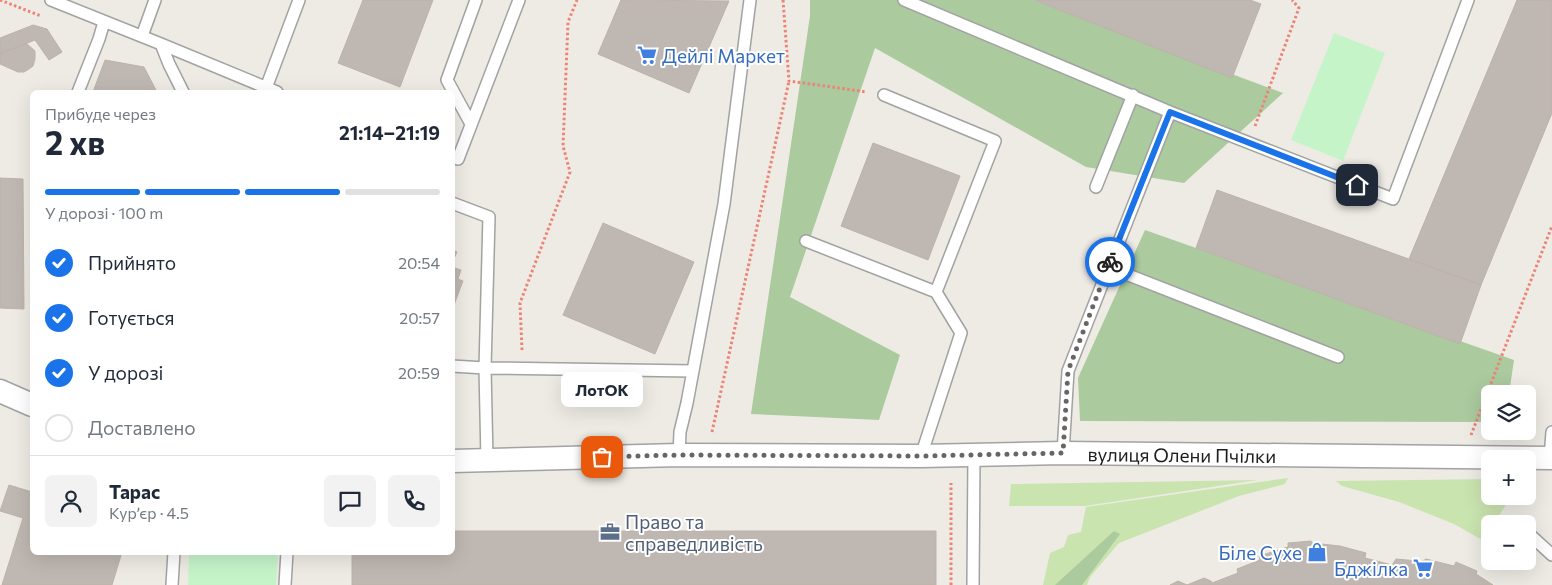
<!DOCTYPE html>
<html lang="uk">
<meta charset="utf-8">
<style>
body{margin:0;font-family:Commissioner,sans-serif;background:#f2f2f3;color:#1f2937;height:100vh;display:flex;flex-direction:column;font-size:19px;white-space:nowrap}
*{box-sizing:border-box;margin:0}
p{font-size:16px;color:#747a83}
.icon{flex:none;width:28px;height:28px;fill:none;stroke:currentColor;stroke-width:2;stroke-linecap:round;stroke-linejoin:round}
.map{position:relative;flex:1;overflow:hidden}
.panel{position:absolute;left:30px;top:90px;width:425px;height:465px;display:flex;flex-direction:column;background:#fff;border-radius:8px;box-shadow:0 5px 20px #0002}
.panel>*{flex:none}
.tools{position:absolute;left:1481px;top:385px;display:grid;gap:10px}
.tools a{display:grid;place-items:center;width:55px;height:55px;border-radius:8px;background:#fff;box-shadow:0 5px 20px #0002;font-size:25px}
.pin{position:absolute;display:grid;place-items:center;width:42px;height:42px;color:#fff;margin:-21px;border-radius:10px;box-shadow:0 2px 8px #0006}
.courier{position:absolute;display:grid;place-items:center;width:50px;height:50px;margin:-25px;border:4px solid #1a73e8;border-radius:50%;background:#fff;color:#222;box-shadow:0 1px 6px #0007}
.bubble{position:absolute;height:35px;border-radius:8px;background:#fff;box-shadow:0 5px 20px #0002;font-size:16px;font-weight:700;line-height:35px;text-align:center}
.overview em{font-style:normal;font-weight:700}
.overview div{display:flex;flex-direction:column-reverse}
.overview{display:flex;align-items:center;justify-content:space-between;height:85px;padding:0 15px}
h1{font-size:32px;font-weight:700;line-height:38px}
.bar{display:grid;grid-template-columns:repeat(4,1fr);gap:8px 5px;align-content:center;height:60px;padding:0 15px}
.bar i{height:6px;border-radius:4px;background:#e0e1e3}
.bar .current{background:#1a73e8}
.bar p{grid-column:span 4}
.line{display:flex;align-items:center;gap:12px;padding:0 15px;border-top:1px solid #e0e1e3}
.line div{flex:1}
.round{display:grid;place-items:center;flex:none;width:52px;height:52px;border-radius:8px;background:#f2f2f3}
ol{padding:0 15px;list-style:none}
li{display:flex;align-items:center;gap:15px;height:55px}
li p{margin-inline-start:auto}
li .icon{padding:5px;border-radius:50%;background:#1a73e8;color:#fff;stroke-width:4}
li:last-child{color:#747a83}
li i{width:28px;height:28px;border:2px solid #e0e1e3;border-radius:50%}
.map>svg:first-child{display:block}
.grass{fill:#cae4af}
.forest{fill:#abca9e}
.park{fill:#c6f4c9}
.building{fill:#beb7b2;stroke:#beb2a9}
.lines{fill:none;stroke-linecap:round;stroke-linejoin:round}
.lane-casing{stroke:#a2a2a2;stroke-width:14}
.street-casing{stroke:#a2a2a2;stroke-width:25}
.path{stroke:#ed8377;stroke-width:3;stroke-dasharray:2.5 2.5;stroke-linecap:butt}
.lane{stroke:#fff;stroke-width:11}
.street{stroke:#fff;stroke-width:22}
.done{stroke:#676664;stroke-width:5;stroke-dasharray:0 9}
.route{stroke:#1a73e8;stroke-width:6}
.labels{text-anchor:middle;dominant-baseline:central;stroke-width:4;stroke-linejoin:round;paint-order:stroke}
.shop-label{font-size:19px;fill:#366cbe;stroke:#fff;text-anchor:end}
.street-label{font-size:19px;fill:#1e1e1e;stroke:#fff}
.service-label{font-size:19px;fill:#4e5e75;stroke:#fff;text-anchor:start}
</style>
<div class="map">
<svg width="1552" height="585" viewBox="0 0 1552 585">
<rect width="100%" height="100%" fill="#eeebe5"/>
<path class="grass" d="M1288 478 1285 484 1239 496 1119 543 1090 577 1087 585H1043L1050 553 1064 547 1068 535 1081 532 1086 507Z
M1490 479V496H1509L1510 498 1494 524H1490V531L1484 541 1454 524 1399 502 1342 486 1336 481Z
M1258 480 1085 506H1009L1011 484Z"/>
<path class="forest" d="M810 0H1033L1283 93 1184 183 1086 167 875 48 790 297 900 355 879 420 751 414 810 16Z
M1145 230 1514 360 1509 394H1490V422L1080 421 1078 378Z
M1114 531 1120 534 1082 585H1055Z"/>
<path class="park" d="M1334 33 1385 53 1343 161 1291 140Z
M189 553H278L276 585H188Z"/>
<path class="building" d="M363 0H433L400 87 338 63Z
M621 0 729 1 689 93 598 54Z
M1034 0H1250L1261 4 1232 78Z
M1517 0H1552V113L1481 285 1409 259Z
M33 25 47 29 62 52 49 60 35 40 0 54V38Z
M26 43 35 51V59L33 66 29 69 24 72H18L0 64V54Z
M105 60 144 67 157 92H93Z
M873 143 960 176 928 260 841 226Z
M0 178 23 179 24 309 0 308Z
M1217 190 1481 285 1460 344 1196 248Z
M603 223 694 262 655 354 563 315Z
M452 250 457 252 452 263Z
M452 267 461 270 458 279 463 281 452 310Z
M9 485 32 492V552H122L112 585H2L23 518 0 511Z
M452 531H936V585H352V552H452Z
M1311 541 1312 543 1340 546 1366 553 1365 558 1392 565 1396 559 1418 561V564L1426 559 1454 566 1456 562 1477 571 1476 574 1493 585H1170L1178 581 1187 585 1204 578 1211 581 1212 583 1238 573 1237 569 1260 560 1259 556 1288 547V543Z"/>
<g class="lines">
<defs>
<path id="lane" d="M51 0 161 44 277 92
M904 0 1170 112 1393 199 1468 0
M142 36 155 0
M161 44 169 64 183 92
M266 88 299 0
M78 92 99 39 104 22
M884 95 995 141 936 292 961 333 921 456
M471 124 447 80 476 0
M452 157 458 159 519 0
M1096 187 1133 95
M452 203 489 217 485 368 487 460
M806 241 936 292
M1108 267 1338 357
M452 366 485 368 693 371
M1063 453 1068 371 1170 112
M679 455 680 432 687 403 724 204 750 0
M1550 458 1552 432
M1528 533 1552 555
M172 585 174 552
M285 585 287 552
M973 585 974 455"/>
<g id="street">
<path d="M0 391 32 405"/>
<path id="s1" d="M452 461 679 455 921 456 1063 453 1552 458"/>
</g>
</defs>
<use href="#lane" class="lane-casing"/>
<use href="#street" class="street-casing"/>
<path class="path" d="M0 0 41 16
M783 0 789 81 867 92
M1255 126 1299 8 1292 0
M522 350 520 303 570 172 563 146 568 22 577 0
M712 432 789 81
M1471 435 1552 226
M951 585V483"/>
<use href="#lane" class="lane"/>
<use href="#street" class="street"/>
</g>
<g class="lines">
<path class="done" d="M602 457 679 455 921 456 1063 453 1068 371 1110 262"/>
<path class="route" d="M1110 262 1170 112 1357 185"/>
</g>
<defs>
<symbol id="supermarket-bare" viewBox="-9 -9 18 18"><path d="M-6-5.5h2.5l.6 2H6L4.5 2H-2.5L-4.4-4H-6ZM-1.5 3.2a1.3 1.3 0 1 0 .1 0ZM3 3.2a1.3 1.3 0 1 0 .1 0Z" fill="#3f7fe0" stroke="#fff" stroke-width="2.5" paint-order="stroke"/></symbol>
<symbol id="office-bare" viewBox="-9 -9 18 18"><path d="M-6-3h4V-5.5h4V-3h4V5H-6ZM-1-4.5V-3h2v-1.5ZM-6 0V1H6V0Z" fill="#5c6f8a" stroke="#fff" stroke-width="2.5" paint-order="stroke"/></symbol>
<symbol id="shop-bare" viewBox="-9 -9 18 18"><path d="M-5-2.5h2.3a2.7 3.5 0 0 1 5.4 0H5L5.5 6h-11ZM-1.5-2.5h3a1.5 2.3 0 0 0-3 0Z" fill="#3f7fe0" stroke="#fff" stroke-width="2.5" paint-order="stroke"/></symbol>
</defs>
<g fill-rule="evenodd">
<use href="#supermarket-bare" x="633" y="41" width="28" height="28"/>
<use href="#office-bare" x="596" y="518" width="28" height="28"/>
<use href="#shop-bare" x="1303" y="538" width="28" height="28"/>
<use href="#supermarket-bare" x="1409" y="554" width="28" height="28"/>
</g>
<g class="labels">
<g class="shop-label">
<text x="662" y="55" text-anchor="start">Дейлі Маркет</text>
<text x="1302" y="552">Біле Сухе</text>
<text x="1408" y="568">Бджілка</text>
</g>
<g class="street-label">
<text stroke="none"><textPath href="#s1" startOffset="730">вулиця Олени Пчілки</textPath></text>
</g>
<g class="service-label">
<text x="625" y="521">Право та<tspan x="625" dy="22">справедливість</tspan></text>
</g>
</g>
</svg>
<div class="tools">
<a><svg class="icon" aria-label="layers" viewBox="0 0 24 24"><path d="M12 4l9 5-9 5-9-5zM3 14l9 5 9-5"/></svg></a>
<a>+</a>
<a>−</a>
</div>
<div class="pin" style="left:602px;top:457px;background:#ea580c"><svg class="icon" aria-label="bag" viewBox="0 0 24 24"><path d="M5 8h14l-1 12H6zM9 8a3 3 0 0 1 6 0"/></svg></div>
<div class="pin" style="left:1357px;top:185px;background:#1f2937"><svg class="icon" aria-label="home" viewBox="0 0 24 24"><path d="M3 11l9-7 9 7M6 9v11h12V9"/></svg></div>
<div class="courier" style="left:1110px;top:262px"><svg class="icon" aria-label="bike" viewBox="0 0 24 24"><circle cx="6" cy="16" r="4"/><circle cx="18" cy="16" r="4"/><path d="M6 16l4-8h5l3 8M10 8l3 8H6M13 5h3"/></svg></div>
<div class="bubble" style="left:561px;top:372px;width:82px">ЛотОК</div>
<section class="panel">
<div class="overview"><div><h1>2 хв</h1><p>Прибуде через</p></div><em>21:14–21:19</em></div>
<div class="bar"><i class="current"></i><i class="current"></i><i class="current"></i><i></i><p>У дорозі · 100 m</p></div>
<ol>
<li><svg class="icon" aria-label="check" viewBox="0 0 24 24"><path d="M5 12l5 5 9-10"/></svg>Прийнято<p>20:54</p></li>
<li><svg class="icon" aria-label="check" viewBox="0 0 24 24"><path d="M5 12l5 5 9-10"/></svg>Готується<p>20:57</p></li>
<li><svg class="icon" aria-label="check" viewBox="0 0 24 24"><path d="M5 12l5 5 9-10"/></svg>У дорозі<p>20:59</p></li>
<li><i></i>Доставлено</li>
</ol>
<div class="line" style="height:90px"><a class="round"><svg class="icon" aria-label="person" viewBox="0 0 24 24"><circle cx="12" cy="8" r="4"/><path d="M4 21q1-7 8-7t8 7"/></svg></a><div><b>Тарас</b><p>Кур’єр · 4.5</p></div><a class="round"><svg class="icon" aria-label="chat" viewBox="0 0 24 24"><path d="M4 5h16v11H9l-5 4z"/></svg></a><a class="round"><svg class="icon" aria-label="phone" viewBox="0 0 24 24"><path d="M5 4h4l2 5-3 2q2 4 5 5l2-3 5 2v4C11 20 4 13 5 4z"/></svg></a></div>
</section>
</div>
